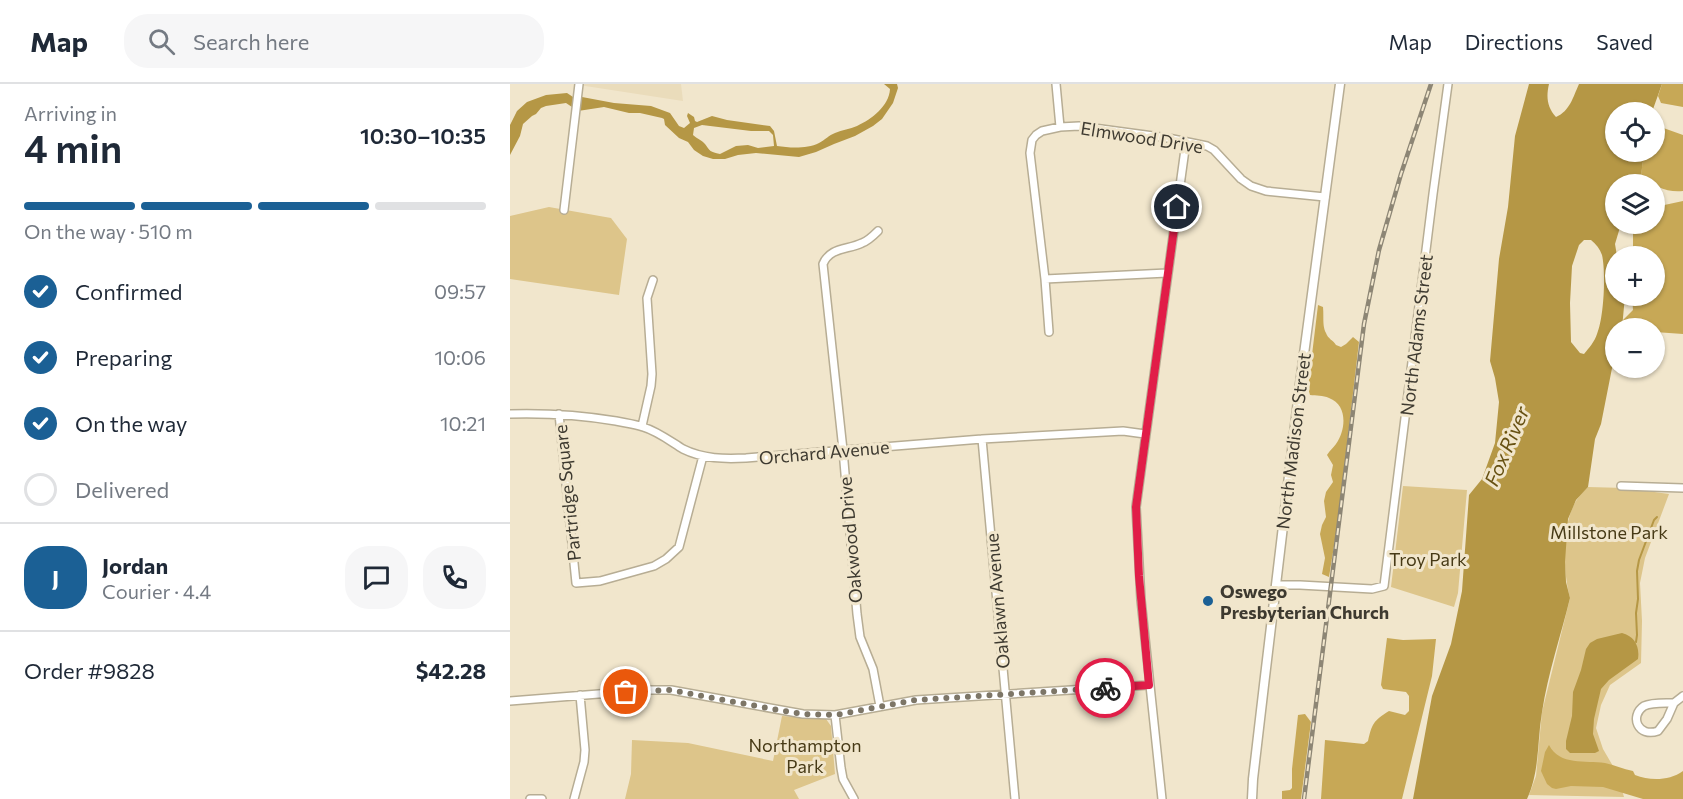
<!DOCTYPE html>
<meta charset="utf-8">
<style>
body{margin:0;font-family:Commissioner,sans-serif;background:#f6f6f7;color:#1f2937;height:100vh;display:flex;flex-direction:column;font-size:22px;white-space:nowrap}
*{box-sizing:border-box;margin:0}
p{font-size:20px;color:#747a83}
.icon{flex:none;width:33px;height:33px;fill:none;stroke:currentColor;stroke-width:2;stroke-linecap:round;stroke-linejoin:round}
.map{position:relative;flex:1;overflow:hidden}
.drawer{display:flex;flex-direction:column;background:#fff;width:510px}
.drawer>*{flex:none}
.controls{position:absolute;left:1095px;top:18px;display:grid;gap:12px}
.controls a{display:grid;place-items:center;width:60px;height:60px;border-radius:50%;background:#fff;box-shadow:0 2px 4px #0004;font-size:30px}
.pin{position:absolute;display:grid;place-items:center;width:51px;height:51px;color:#fff;margin:-26px;border:3px solid #fff;border-radius:50%;box-shadow:0 2px 6px #0007}
.courier{position:absolute;display:grid;place-items:center;width:60px;height:60px;margin:-30px;border:4px solid #e11d48;border-radius:50%;background:#fff;color:#222;box-shadow:0 2px 8px #0007}
.overview em{font-style:normal;font-weight:600}
.overview div{display:flex;flex-direction:column-reverse}
.overview{display:flex;align-items:center;justify-content:space-between;height:102px;padding:0 24px}
h1{font-size:39px;font-weight:600;line-height:45px}
.bar{display:grid;grid-template-columns:repeat(4,1fr);gap:9px 6px;align-content:center;height:72px;padding:0 24px}
.bar i{height:8px;border-radius:4px;background:#e0e1e3}
.bar .on{background:#1b6095}
.bar p{grid-column:span 4}
.line{display:flex;align-items:center;gap:15px;padding:0 24px;border-top:2px solid #e0e1e3}
.line div{flex:1}
.round{display:grid;place-items:center;flex:none;width:63px;height:63px;border-radius:24px;background:#f6f6f7}
ol{padding:0 24px;list-style:none}
li{display:flex;align-items:center;gap:18px;height:66px}
li p{margin-inline-start:auto}
li .icon{padding:6px;border-radius:50%;background:#1b6095;color:#fff;stroke-width:4}
li:last-child{color:#747a83}
li i{width:33px;height:33px;border:3px solid #e0e1e3;border-radius:50%}
header{display:flex;align-items:center;gap:36px;box-sizing:border-box;height:84px;padding:0 30px;background:#fff;border-bottom:2px solid #e0e1e3}
header strong{font-size:28px}
nav{display:flex;gap:33px;margin-inline-start:auto;font-size:21px}
.search{width:420px;height:54px;background:#f6f6f7;display:flex;align-items:center;gap:15px;box-sizing:border-box;padding:0 21px;border-radius:24px;color:#747a83;font-size:22px}
main{display:flex;flex:1;min-height:0}
.map>svg:first-child{display:block}
.built{fill:#eadcbb}
.green{fill:#ddc58a}
.forest{fill:#c7a856}
.water{fill:#b59745;fill-rule:evenodd}
.lines{fill:none;stroke-linecap:round;stroke-linejoin:round}
.stream{stroke:#b59745;stroke-width:2}
.minor-casing{stroke:#b7ad94;stroke-width:10}
.tertiary-casing{stroke:#b7ad94;stroke-width:11}
.minor{stroke:#fff;stroke-width:7}
.tertiary{stroke:#fff;stroke-width:8}
.rail-casing{stroke:#8d8675;stroke-width:4.5}
.rail{stroke:#f1e6cc;stroke-width:2;stroke-dasharray:7;stroke-linecap:butt}
.done{stroke:#7d7667;stroke-width:6;stroke-dasharray:0 10.8}
.route{stroke:#e11d48;stroke-width:8}
.poi-dot{fill:#1b6095;stroke:#f1e6cc;stroke-width:2}
.labels{text-anchor:middle;dominant-baseline:central;stroke-width:6;stroke-linejoin:round;paint-order:stroke}
.street-label{font-size:18px;fill:#3e3a30;stroke:#f1e6cc}
.park-label{font-size:18px;fill:#473a16;stroke:#f1e6cc}
.poi-label{font-size:18px;font-weight:bold;fill:#3e3a30;stroke:#f1e6cc;text-anchor:start}
.water-label{font-size:20px;font-style:italic;fill:#675112;stroke:#f1e6cc}
</style>
<header>
<strong>Map</strong>
<div class="search"><svg class="icon" aria-label="search" viewBox="0 0 24 24"><circle cx="10" cy="10" r="6"/><path d="M15 15l6 6"/></svg>Search here</div>
<nav><a>Map</a><a>Directions</a><a>Saved</a></nav>
</header>
<main>
<section class="drawer">
<div class="overview"><div><h1>4 min</h1><p>Arriving in</p></div><em>10:30–10:35</em></div>
<div class="bar"><i class="on"></i><i class="on"></i><i class="on"></i><i></i><p>On the way · 510 m</p></div>
<ol>
<li><svg class="icon" aria-label="check" viewBox="0 0 24 24"><path d="M5 12l5 5 9-10"/></svg>Confirmed<p>09:57</p></li>
<li><svg class="icon" aria-label="check" viewBox="0 0 24 24"><path d="M5 12l5 5 9-10"/></svg>Preparing<p>10:06</p></li>
<li><svg class="icon" aria-label="check" viewBox="0 0 24 24"><path d="M5 12l5 5 9-10"/></svg>On the way<p>10:21</p></li>
<li><i></i>Delivered</li>
</ol>
<div class="line" style="height:108px"><b class="round" style="background:#1b6095;color:#fff">J</b><div><b>Jordan</b><p>Courier · 4.4</p></div><a class="round"><svg class="icon" aria-label="chat" viewBox="0 0 24 24"><path d="M4 5h16v11H9l-5 4z"/></svg></a><a class="round"><svg class="icon" aria-label="phone" viewBox="0 0 24 24"><path d="M5 4h4l2 5-3 2q2 4 5 5l2-3 5 2v4C11 20 4 13 5 4z"/></svg></a></div>
<div class="line" style="height:78px"><div>Order #9828</div><b>$42.28</b></div>
</section>
<div class="map">
<svg width="1173" height="715" viewBox="0 0 1173 715">
<rect width="100%" height="100%" fill="#f1e6cc"/>
<path class="built" d="M69 0H171L173 17 69 1Z"/>
<path class="green" d="M39 123 101 134 117 155 109 211 0 195V132Z
M893 402 957 406 948 509 944 523 881 503Z
M1078 403 1115 404 1159 410 1135 474 1130 499 1132 537 1131 579 1100 601 1091 621 1086 644 1093 665 1107 689 1114 713 1019 711 1026 692 1032 628 1060 514C1053 487 1051 442 1066 417 1069 412 1074 407 1078 403Z
M272 632 316 635 321 642 325 690 284 706 289 715H115L121 690 122 656 178 659 263 677Z"/>
<path class="forest" d="M1152 0H1173V23L1151 19 1148 12Z
M1145 41 1173 51V107C1158 109 1142 102 1131 91L1134 68H1144Z
M1173 117V250L1145 248 1144 244H1116L1113 242V236L1123 226 1122 212H1144L1145 198 1149 197C1154 184 1145 183 1144 172H1131V168L1123 163V140H1144L1145 123Z
M808 221 813 223C814 232 812 242 816 249 818 255 823 256 826 261L831 263 836 260 843 253 849 258 828 437 819 493 812 490 815 474 810 450 812 441 816 433 814 417 816 408 823 398 821 391 823 381 817 371C820 366 823 364 826 360 836 346 838 321 819 314 813 311 806 312 800 311L798 304Z
M877 554 893 556 926 555 922 592 892 715H811L815 656 854 660 858 657C862 640 863 637 879 627L895 631 899 627V612L896 608 873 605 871 601Z
M795 630 801 638 791 715H772V707L780 706 782 704V685L788 631Z
M1039 661C1050 682 1075 676 1095 679 1104 681 1113 685 1123 687L1125 691C1140 697 1159 697 1173 687V715H1133L1093 703 1061 702 1046 705 1042 704 1037 700 1031 687 1035 668Z"/>
<path class="water" d="M374 0H387L388 4 383 19 372 35 363 42 345 52 324 60 306 68 289 73 246 69 228 71 215 75H203L193 72 184 66 178 58 169 54 155 41 154 35 152 34 130 29H119L94 23 68 27 56 19 36 22 31 24 26 30 22 32 13 40 10 52 0 71V41L7 27 17 18 36 11 57 9 63 13H72L104 19 141 22 160 29 169 42 174 44 180 39 177 32 178 29 184 33 185 37 187 38 202 32 217 36 260 42 264 47 267 62C280 64 297 65 309 59 315 56 319 51 325 49 332 46 340 45 347 42 362 35 379 22 380 5ZM192 41 241 47H259L263 51 264 62 248 64 238 61 226 62 210 70C200 68 200 67 195 60 192 56 187 55 183 51L184 44Z
M1019 0H1039C1036 13 1037 23 1046 33 1060 27 1063 13 1069 0H1152L1142 28H1106V68H1134L1130 100H1106V140H1111L1105 160 1107 172H1106V212H1115L1112 244H1106L1105 269 1091 340 1085 355 1078 403 1066 416 1058 435 1055 478 1056 498 1060 514C1051 551 1038 589 1032 628 1027 657 1030 687 1017 715H903L922 612 941 560 952 507 959 411 972 395 985 359 989 318 985 294 980 277 989 175 998 123 1005 52ZM1074 156H1081C1086 160 1090 165 1092 171 1096 188 1094 234 1087 250 1085 257 1079 264 1074 270L1070 269 1061 258 1060 219 1062 182 1069 161Z
M1112 549C1124 552 1130 562 1128 575L1099 596 1091 605 1084 635 1083 650 1089 667 1085 669H1060L1056 665V657L1062 632 1063 608 1071 586 1076 565 1080 559 1087 555Z"/>
<g class="lines">
<path class="stream" d="M1126 558 1127 551 1126 529 1128 515 1127 487 1129 476 1144 436 1147 433"/>
<defs>
<path id="minor" d="M546 0 550 43
M54 126 69 0
M368 147C363 152 358 157 352 159 338 166 320 163 313 180L333 366 347 530 350 553 363 585 370 622
M535 195 657 189
M539 248 535 195 520 69 522 56 526 51 532 47 550 43 569 42 658 54 697 62 704 66 731 95 741 102 756 107 815 113
M0 330C36 329 70 331 106 337 115 339 124 340 133 343 147 347 160 357 173 365 193 375 215 375 236 374L472 355 613 347 635 350
M49 330 66 499 90 497 144 482 156 475 169 463 193 372
M132 342 141 302 142 290 137 214 143 196
M472 355 505 715
M1111 402 1173 404
M766 501H790L862 505 874 502 923 110 938 0
M0 617 139 606H161L293 630 325 631 406 616 639 601
M1164 619C1155 619 1142 618 1134 622 1119 632 1128 654 1148 647L1157 635 1164 619 1173 612
M325 631 331 684 333 695 344 715
M20 715H32
M64 715 74 678 75 666 70 611
M652 715 631 516 626 423 676 58"/>
<path id="tertiary" d="M742 715 743 695 754 601 790 300 830 0"/>
</defs>
<use href="#minor" class="minor-casing"/>
<use href="#tertiary" class="tertiary-casing"/>
<use href="#minor" class="minor"/>
<use href="#tertiary" class="tertiary"/>
<defs>
<path id="rail" d="M794 715 854 240 869 166 891 90 921 0"/>
</defs>
<use href="#rail" class="rail-casing"/>
<use href="#rail" class="rail"/>
</g>
<g class="lines">
<path class="done" d="M116 608 160 606 268 626 293 630 325 631 406 616 595 604"/>
<path class="route" d="M595 604 639 601 629 492 626 423 667 123"/>
</g>
<circle class="poi-dot" cx="698" cy="517" r="6"/>
<g class="labels">
<g class="street-label">
<text transform="translate(632 53) rotate(9)">Elmwood Drive</text>
<text transform="translate(906 251) rotate(-83)">North Adams Street</text>
<text transform="translate(783 357) rotate(-83)">North Madison Street</text>
<text transform="translate(314 368) rotate(-5)">Orchard Avenue</text>
<text transform="translate(57 409) rotate(-96)">Partridge Square</text>
<text transform="translate(340 456) rotate(-95)">Oakwood Drive</text>
<text transform="translate(487 517) rotate(-95)">Oaklawn Avenue</text>
</g>
<g class="park-label">
<text x="1099" y="448">Millstone Park</text>
<text x="918" y="475">Troy Park</text>
<text x="295" y="661">Northampton<tspan x="295" dy="21">Park</tspan></text>
</g>
<g class="poi-label">
<text x="710" y="507">Oswego<tspan x="710" dy="21">Presbyterian Church</tspan></text>
</g>
<g class="water-label">
<text transform="translate(996 362) rotate(-67)">Fox River</text>
</g>
</g>
</svg>
<div class="controls">
<a><svg class="icon" aria-label="locate" viewBox="0 0 24 24"><circle cx="12" cy="12" r="6"/><path d="M12 2v4M12 18v4M2 12h4M18 12h4"/></svg></a>
<a><svg class="icon" aria-label="layers" viewBox="0 0 24 24"><path d="M12 4l9 5-9 5-9-5zM3 14l9 5 9-5"/></svg></a>
<a>+</a>
<a>−</a>
</div>
<div class="pin" style="left:116px;top:608px;background:#ea580c"><svg class="icon" aria-label="bag" viewBox="0 0 24 24"><path d="M5 8h14l-1 12H6zM9 8a3 3 0 0 1 6 0"/></svg></div>
<div class="pin" style="left:667px;top:123px;background:#1f2937"><svg class="icon" aria-label="home" viewBox="0 0 24 24"><path d="M3 11l9-7 9 7M6 9v11h12V9"/></svg></div>
<div class="courier" style="left:595px;top:604px"><svg class="icon" aria-label="bike" viewBox="0 0 24 24"><circle cx="6" cy="16" r="4"/><circle cx="18" cy="16" r="4"/><path d="M6 16l4-8h5l3 8M10 8l3 8H6M13 5h3"/></svg></div>
</div>
</main>
